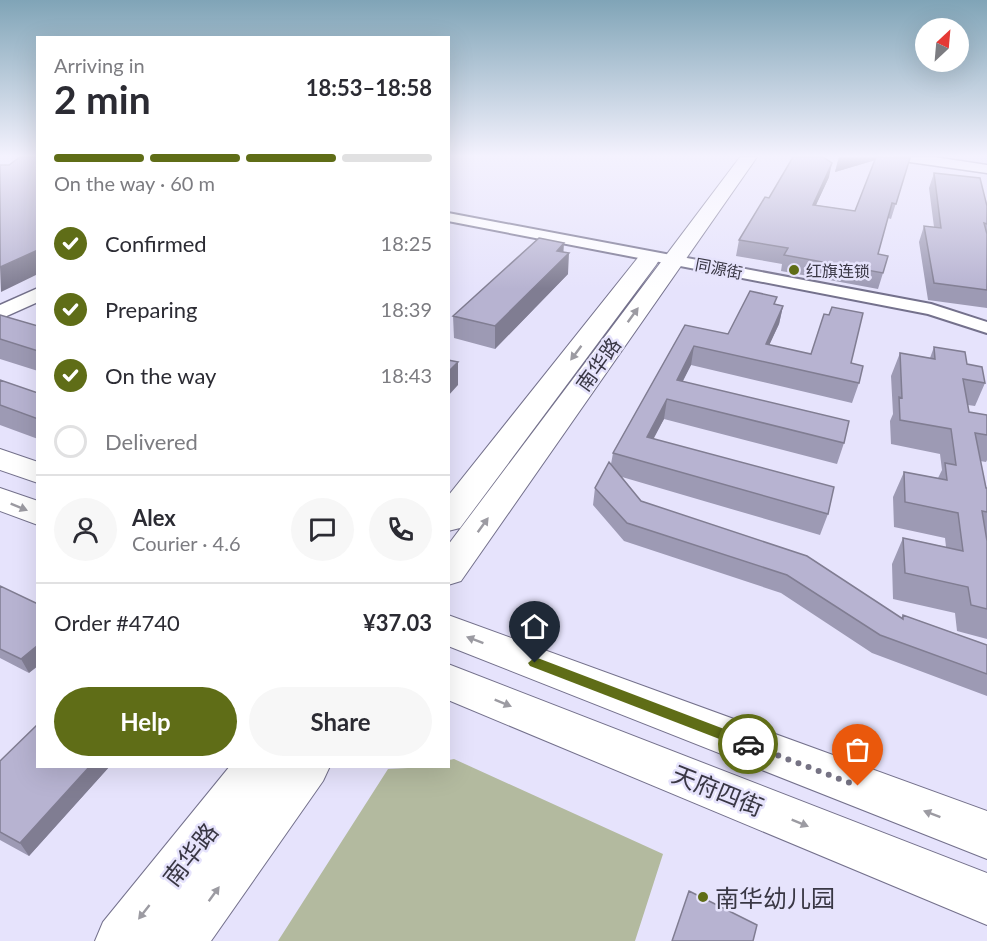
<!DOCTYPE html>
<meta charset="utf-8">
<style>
body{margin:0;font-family:Lato,"Noto Sans SC",sans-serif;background:#f7f7f7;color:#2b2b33;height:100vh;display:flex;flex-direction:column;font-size:22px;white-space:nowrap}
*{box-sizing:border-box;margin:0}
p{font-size:20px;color:#7c7c81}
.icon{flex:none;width:33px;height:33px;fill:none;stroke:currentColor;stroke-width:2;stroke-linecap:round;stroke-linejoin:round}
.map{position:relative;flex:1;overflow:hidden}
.details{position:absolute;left:36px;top:36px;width:414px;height:732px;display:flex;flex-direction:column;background:#fff;border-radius:0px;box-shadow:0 6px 24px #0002}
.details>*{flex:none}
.needle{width:39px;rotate:26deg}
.buttons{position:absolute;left:915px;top:18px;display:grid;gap:12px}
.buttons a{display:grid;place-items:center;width:54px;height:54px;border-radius:50%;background:#fff;box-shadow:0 6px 24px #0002;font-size:30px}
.pin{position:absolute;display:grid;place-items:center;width:51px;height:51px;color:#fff;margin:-62px -26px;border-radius:50% 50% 50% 0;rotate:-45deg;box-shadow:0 0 6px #0007}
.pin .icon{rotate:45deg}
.courier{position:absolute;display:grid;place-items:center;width:60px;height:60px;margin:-30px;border:4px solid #5f6d17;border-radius:50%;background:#fff;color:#222;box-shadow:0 2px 8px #0007}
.overview em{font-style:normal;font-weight:700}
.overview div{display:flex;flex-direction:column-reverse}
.overview{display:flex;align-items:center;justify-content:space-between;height:102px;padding:0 18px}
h1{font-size:39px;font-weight:700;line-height:45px}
.bar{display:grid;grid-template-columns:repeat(4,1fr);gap:9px 6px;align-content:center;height:72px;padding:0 18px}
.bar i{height:8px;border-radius:4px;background:#e1e1e2}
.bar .current{background:#5f6d17}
.bar p{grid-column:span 4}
.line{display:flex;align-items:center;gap:15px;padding:0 18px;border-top:2px solid #e1e1e2}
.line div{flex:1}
.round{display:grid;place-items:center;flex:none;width:63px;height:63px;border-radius:32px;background:#f7f7f7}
ol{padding:0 18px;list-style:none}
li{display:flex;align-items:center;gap:18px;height:66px}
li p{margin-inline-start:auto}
li .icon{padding:6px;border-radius:50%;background:#5f6d17;color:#fff;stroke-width:4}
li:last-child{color:#7c7c81}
li i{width:33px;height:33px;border:3px solid #e1e1e2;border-radius:50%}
.action{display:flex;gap:12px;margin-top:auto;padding:12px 18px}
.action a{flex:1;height:69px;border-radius:36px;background:#5f6d17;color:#fff;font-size:24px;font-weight:700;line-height:69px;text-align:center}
.action a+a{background:#f7f7f7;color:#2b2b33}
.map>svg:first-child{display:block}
.green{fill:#b3ba9f}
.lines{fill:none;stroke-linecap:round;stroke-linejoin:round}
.minor-casing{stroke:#74718c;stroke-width:4}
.tertiary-casing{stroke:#74718c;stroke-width:3}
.secondary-casing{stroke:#74718c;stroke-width:2}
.minor{fill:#fff;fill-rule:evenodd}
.tertiary{fill:#fff;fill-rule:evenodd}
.secondary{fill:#fff;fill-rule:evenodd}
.wall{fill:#9d9ab4}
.shaded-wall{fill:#807d92}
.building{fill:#b7b3d1;stroke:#807d92;stroke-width:1.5}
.oneway{fill:#9c9ba2}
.route{fill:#5f6d17}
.done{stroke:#767384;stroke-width:6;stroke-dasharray:0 10.8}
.poi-dot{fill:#5f6d17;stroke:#e6e3fc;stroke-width:2}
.labels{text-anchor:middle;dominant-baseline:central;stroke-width:5;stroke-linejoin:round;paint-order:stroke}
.far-street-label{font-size:16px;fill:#393744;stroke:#e6e3fc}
.far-poi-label{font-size:16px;fill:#393744;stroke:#e6e3fc;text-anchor:start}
.street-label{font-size:20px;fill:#393744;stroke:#e6e3fc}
.near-street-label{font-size:24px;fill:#393744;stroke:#e6e3fc}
.near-poi-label{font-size:24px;fill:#393744;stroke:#e6e3fc;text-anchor:start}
</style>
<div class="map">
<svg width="987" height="941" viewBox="0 0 987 941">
<rect width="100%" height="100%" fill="#e6e3fc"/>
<path class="green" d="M454 759 663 854 635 941H278L388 769 448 766 449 760Z"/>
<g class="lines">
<defs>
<path id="minor" d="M448 213 931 304 987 322V333L928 314 448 221Z"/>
<path id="tertiary" d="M896 157H934L987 165V173L903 161Z
M38 288V302L0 319V305Z"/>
<path id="secondary" d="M740 157H757L461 581 448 585V545Z
M648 254 656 255 659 260 656 265 460 528 448 531V496L640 255Z
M0 449 38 462V483L0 470Z
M0 488 38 501V525L0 511Z
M448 615 987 811V859L448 646Z
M448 664 987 873V925L448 700Z
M230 766H330L323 781 211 941H95L103 922Z"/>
</defs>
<use href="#minor" class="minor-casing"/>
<use href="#tertiary" class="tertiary-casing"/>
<use href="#secondary" class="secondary-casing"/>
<use href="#minor" class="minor"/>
<use href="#tertiary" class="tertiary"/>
<use href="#secondary" class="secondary"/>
</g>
<path class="wall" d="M839 157 910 158 891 219 888 218 878 254 883 273 878 289 781 271 782 264 736 256 739 240 769 198 829 177 816 205 855 211 875 160 835 172Z
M934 173 987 206V308L928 300 919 242 924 226 934 227 929 188Z
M564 252 568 274 495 349 454 338 453 316Z
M776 304 783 306 779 324 769 345 851 363 859 383 852 403 691 365 683 381 844 443 837 464 664 419 653 438 828 514 820 535 622 477 641 501 901 618 903 615 987 645V696L872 653 781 593 624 541 593 505 595 488 611 464 613 453 685 325 728 334Z
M0 315 38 326V371L0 359Z
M934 347 967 364 985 383 975 406 968 405 969 412 987 415V460L986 462 980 461 986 488H987V639L957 631 955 613 893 599 892 564 903 538 946 547 945 538 894 527 893 497 904 472 938 478 942 470 940 454 891 444 890 421 893 414 891 376 900 353 930 358Z
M0 380 38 393V439L0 425Z
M0 586 29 673 0 658Z
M0 761 38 766H110L29 856 0 840Z"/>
<path class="shaded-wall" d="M839 157H886L835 172Z
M832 163 829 177 809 220 813 205Z
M564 243 563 259 569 253 568 274 495 349V326L557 251Z
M38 250V274L1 292 0 267Z
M783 306 779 324 761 363 766 344Z
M694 346 691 365 673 400 677 380Z
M458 362V385L448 396V372Z
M667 399 664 419 644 457 647 437Z
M38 645V666L29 673 21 659Z
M90 766H110L29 856 20 843Z"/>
<path class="building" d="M20 157H38V250L0 267V165H9Z
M793 157H823L832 163 813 205 855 211 876 157 910 158 896 204 892 203 878 254 888 256 883 273 784 255 788 248 739 240 765 197 769 198Z
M934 173 980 178 987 206V224L984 223 987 234V290L934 283 924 226 941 228Z
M539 238 564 243 557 251 569 253 495 326 453 316Z
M750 291 777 297 774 304 783 306 766 344 811 354 824 314 829 315 832 307 863 313 851 363 863 366 859 383 694 346 677 380 849 421 844 443 667 399 647 437 834 487 828 514 613 453 685 325 728 334Z
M0 315 38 326V351L0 339Z
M934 347 965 352 967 364 982 367 985 383 963 379 969 412 987 415V435L975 433 986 488H987V512L982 511 987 541V609L971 605 968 587 905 573 903 538 963 551 958 513 905 502 904 472 947 480 945 463 956 465 951 429 900 420 899 397 902 398 900 353 935 359Z
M448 360 458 362 448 372Z
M0 380 38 393V419L0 405Z
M609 462 641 501 807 556 903 619V615L987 645V674L880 635 787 575 627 523 595 488Z
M0 586 38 604V645L21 659 0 649Z
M38 724V766H90L20 843 0 832V761Z
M689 891 757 925 753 941H672Z"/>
<defs><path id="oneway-solid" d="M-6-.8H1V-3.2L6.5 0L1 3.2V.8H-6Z" transform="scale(1.5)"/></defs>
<g class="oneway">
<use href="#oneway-solid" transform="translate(633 315) rotate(-54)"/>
<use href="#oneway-solid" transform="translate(576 353) rotate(127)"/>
<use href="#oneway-solid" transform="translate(19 507) rotate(22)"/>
<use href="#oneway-solid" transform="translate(483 525) rotate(-54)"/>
<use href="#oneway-solid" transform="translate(475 640) rotate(-159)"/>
<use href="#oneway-solid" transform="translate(503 703) rotate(22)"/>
<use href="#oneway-solid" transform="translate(932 814) rotate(-159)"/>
<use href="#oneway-solid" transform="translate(800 823) rotate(22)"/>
<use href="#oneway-solid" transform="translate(214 894) rotate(-54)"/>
<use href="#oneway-solid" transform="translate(144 912) rotate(128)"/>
</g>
<linearGradient id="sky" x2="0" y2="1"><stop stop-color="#80a4b7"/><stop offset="0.54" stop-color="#f4f2fe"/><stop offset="1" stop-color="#f4f2fe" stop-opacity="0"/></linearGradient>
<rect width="987" height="289" fill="url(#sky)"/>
<path class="route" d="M535 657 753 740 755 744 753 748 748 750 530 666 528 663Z"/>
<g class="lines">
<path class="done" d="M748 744 858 786"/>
</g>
<g class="poi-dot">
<circle cx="794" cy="270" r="6"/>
<circle cx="703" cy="897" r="6"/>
</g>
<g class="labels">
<g class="far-street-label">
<text transform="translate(719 268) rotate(11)">同源街</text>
</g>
<g class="far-poi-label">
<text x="806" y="270">红旗连锁</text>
</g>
<g class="street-label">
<text transform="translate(598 364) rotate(-54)">南华路</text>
</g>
<g class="near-street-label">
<text transform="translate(718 790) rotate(22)">天府四街</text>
<text transform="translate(190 854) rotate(-52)">南华路</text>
</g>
<g class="near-poi-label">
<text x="715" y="897">南华幼儿园</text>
</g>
</g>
</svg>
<div class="buttons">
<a><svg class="needle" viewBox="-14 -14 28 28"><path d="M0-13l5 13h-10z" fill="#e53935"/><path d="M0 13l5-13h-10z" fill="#7c7c81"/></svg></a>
</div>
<div class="pin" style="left:858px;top:786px;background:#ea580c"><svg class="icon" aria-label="bag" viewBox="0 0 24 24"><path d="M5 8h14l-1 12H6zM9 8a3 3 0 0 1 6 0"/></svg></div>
<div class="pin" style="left:535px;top:663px;background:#1f2937"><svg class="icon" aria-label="home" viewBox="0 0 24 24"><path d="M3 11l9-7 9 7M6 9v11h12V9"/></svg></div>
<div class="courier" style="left:748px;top:744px"><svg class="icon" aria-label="car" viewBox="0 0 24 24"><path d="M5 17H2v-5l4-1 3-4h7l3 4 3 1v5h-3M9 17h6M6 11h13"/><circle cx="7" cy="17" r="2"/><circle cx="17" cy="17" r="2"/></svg></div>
<section class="details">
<div class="overview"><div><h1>2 min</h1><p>Arriving in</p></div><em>18:53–18:58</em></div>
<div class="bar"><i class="current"></i><i class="current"></i><i class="current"></i><i></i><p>On the way · 60 m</p></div>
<ol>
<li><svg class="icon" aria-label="check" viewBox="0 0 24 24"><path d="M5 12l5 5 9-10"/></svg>Confirmed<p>18:25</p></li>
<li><svg class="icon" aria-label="check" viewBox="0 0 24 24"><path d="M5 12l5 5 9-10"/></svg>Preparing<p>18:39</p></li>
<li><svg class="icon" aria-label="check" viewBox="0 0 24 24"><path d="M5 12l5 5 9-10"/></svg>On the way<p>18:43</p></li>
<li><i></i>Delivered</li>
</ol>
<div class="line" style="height:108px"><a class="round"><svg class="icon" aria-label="person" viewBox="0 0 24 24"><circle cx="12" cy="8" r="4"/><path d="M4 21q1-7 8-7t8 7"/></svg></a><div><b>Alex</b><p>Courier · 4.6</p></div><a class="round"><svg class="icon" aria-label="chat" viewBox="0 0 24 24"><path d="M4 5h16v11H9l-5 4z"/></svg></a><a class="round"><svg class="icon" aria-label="phone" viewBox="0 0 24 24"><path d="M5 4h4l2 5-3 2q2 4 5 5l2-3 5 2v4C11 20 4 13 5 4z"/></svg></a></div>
<div class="line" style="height:78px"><div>Order #4740</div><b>¥37.03</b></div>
<div class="action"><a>Help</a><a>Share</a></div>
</section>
</div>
